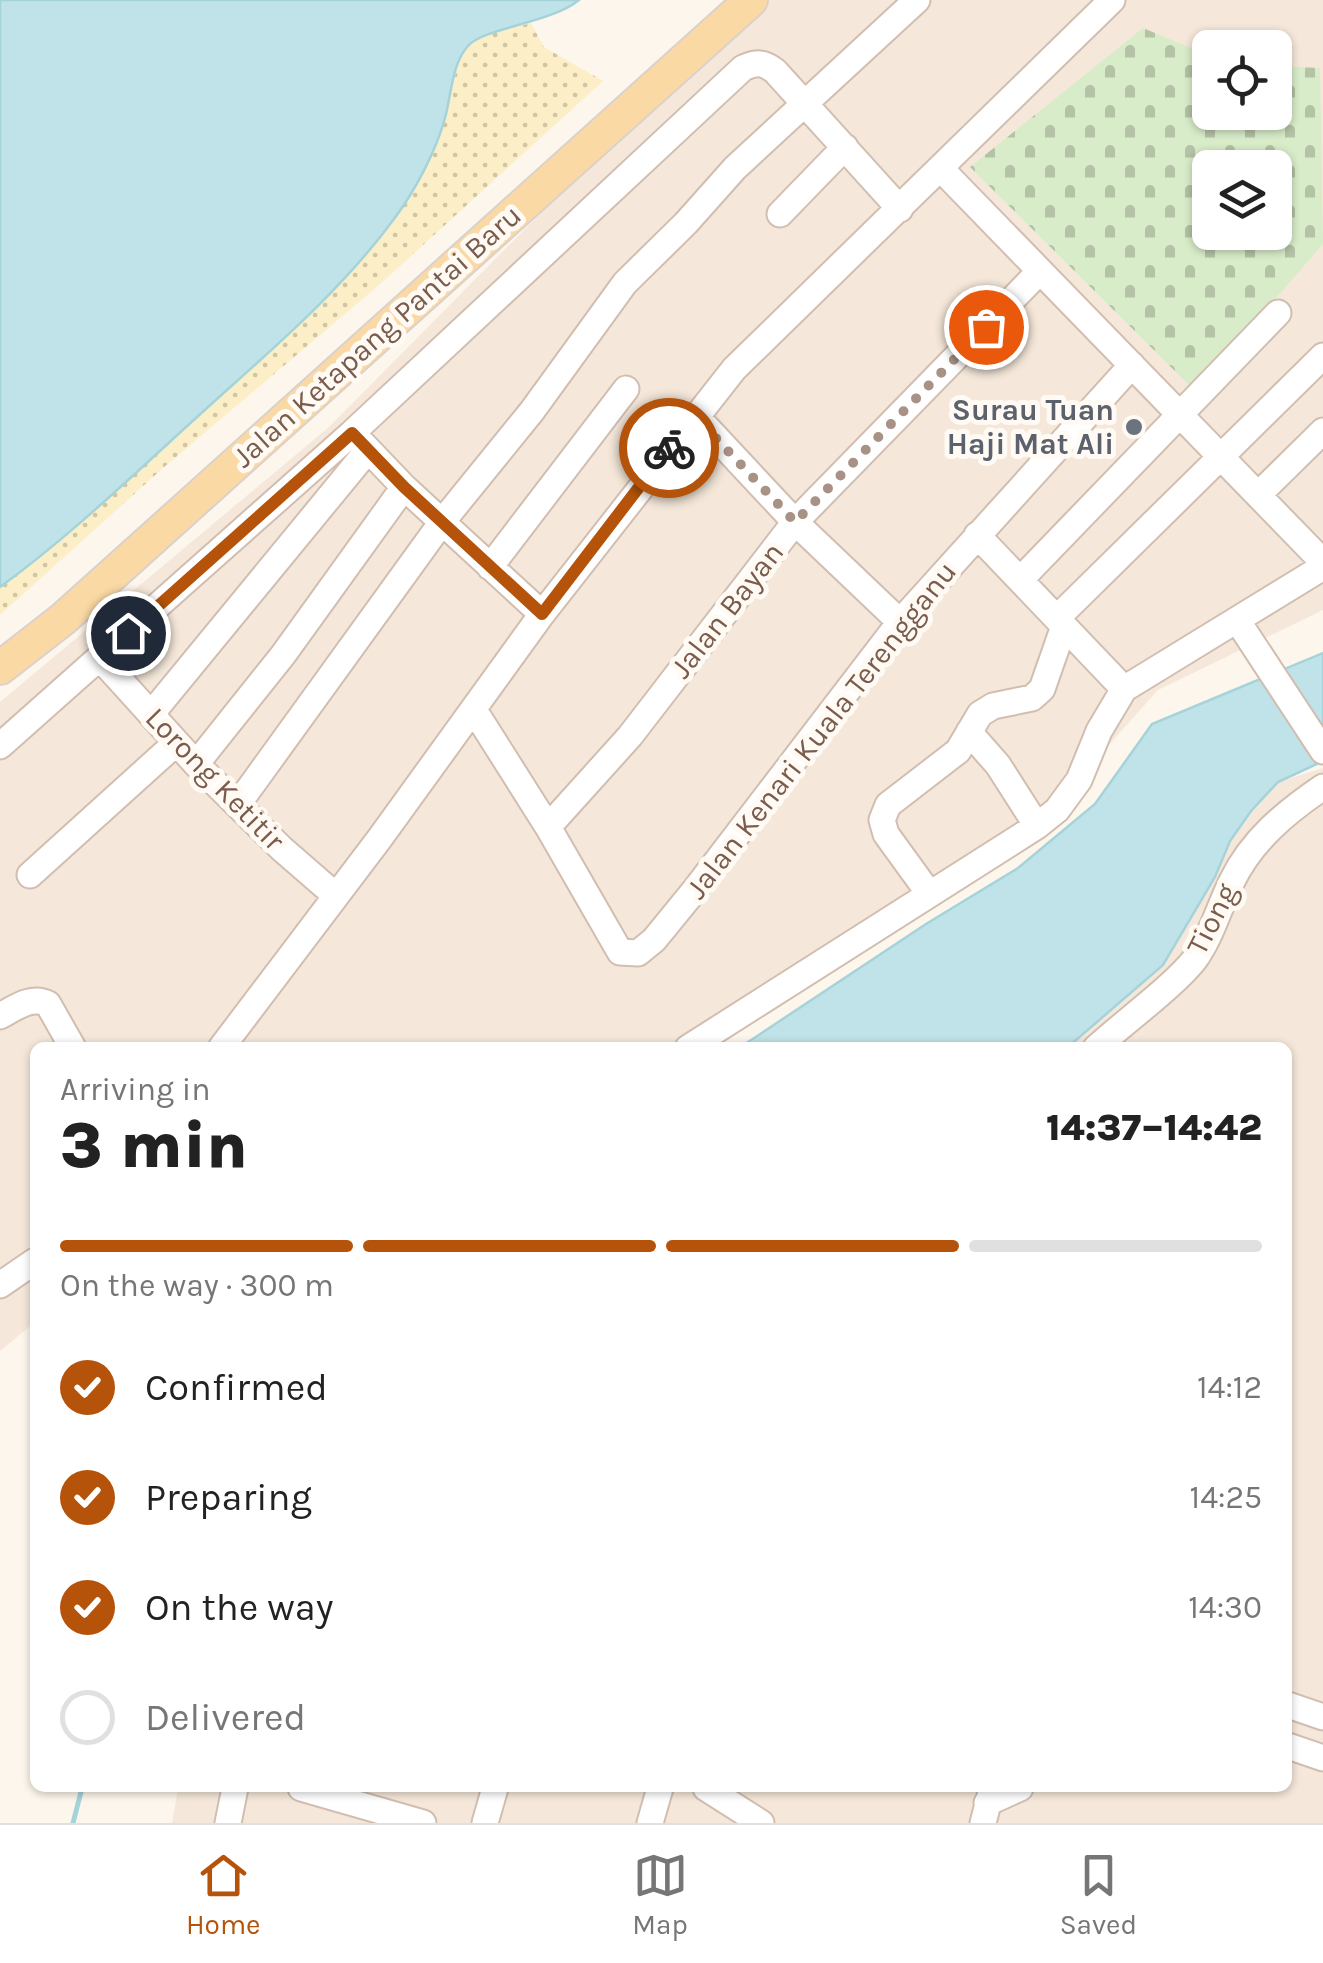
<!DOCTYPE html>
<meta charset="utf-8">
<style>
body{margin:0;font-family:Karla,sans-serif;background:#f2f2f2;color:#222;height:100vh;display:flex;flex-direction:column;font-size:38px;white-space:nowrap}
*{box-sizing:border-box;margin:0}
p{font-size:32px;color:#767676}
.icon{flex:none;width:55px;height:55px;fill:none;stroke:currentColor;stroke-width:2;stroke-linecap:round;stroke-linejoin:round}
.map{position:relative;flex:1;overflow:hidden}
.panel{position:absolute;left:30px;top:1042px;width:1262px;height:750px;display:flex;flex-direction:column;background:#fff;border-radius:15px;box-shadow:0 2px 8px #0004}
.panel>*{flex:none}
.buttons{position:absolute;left:1192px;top:30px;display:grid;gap:20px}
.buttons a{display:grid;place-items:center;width:100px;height:100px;border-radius:15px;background:#fff;box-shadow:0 2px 8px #0004;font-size:50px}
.pin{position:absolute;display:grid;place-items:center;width:85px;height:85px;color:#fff;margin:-42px;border:5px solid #fff;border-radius:50%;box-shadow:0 2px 10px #0007}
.courier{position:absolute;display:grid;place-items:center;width:100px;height:100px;margin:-50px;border:8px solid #b45309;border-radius:50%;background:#fff;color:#222;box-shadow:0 2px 12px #0007}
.summary em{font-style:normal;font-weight:800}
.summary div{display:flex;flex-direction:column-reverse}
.summary{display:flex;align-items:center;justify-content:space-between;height:170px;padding:0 30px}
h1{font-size:65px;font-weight:800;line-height:75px}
.bar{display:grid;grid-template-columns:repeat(4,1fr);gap:15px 10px;align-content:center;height:120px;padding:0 30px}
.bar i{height:12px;border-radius:8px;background:#e0e0e0}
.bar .selected{background:#b45309}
.bar p{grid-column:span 4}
ol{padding:0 30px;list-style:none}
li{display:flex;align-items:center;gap:30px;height:110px}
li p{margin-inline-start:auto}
li .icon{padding:10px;border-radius:50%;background:#b45309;color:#fff;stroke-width:4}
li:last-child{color:#767676}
li i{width:55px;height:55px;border:5px solid #e0e0e0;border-radius:50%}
.tab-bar{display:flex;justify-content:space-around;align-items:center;height:140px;border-top:2px solid #e0e0e0;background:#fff;font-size:28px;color:#767676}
.tab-bar a{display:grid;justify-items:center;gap:5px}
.tab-bar .selected{color:#b45309}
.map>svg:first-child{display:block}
.residential{fill:#f5e8da;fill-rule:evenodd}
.sand{fill:url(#sand-dots)}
.cemetery{fill:url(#cemetery-stones);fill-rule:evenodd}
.water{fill:#bfe3e8;stroke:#a5d3da;stroke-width:2.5}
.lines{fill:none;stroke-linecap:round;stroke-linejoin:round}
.stream{stroke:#a5d3da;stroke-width:5}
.minor-casing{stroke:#d1beb0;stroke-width:29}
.major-casing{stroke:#dad1cd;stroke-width:36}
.minor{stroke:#fff;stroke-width:25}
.major{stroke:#fbd9a5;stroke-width:32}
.done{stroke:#a89285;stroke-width:10;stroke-dasharray:0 18}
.route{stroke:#b45309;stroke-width:12}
.worship-dot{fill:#6b7280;stroke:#fffaf3;stroke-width:4}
.labels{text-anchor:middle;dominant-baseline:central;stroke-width:10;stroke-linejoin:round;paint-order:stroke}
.street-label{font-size:30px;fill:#7a5c4d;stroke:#fffaf3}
.worship-label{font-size:30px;font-weight:bold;fill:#5b616d;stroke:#fffaf3;text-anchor:end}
</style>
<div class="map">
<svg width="1323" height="1823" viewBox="0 0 1323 1823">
<defs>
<pattern id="sand-dots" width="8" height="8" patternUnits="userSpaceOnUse" patternTransform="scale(2.5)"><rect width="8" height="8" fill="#fcefc7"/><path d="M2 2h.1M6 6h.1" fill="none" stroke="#d1c5a4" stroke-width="1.8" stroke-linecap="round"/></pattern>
<pattern id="cemetery-stones" width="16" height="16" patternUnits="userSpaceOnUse" patternTransform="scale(2.5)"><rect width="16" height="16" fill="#d8ecc9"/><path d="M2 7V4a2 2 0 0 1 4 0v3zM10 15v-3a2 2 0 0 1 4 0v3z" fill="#b4c2a5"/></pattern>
</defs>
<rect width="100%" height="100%" fill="#fdf6ec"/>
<path class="residential" d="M759 0H1323V610L1158 690 1049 812 685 1047 35 1048V1322L0 1351V702L329 427 706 46ZM1210 48H1275V112H1210ZM1210 168H1275V232H1210Z
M1323 768V1823H172L178 1788H1288V1048L1068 1047 1163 965 1215 877 1230 841 1251 811 1278 782Z"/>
<path class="sand" d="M531 23 544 47 603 81 378 286 163 468 0 615V587L139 469 317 308 396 217 444 122 458 64 468 45 483 36Z"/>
<path class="cemetery" d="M1143 28 1210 56V112H1275V66L1320 68 1323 244 1195 391 970 167ZM1210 168H1275V232H1210Z"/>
<path class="water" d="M0 0H579C551 23 483 28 468 46 452 63 451 96 445 118 436 151 415 191 394 219 338 295 265 355 196 418 133 475 69 537 0 587Z
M1323 653V761L1278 782 1251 811 1230 841 1215 877 1163 965 1068 1047 739 1048 926 924 1018 868 1095 804 1152 724Z"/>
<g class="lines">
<path class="stream" d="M73 1823 82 1788"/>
<defs>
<path id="minor" d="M941 169 1323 562
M780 214 845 147
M695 415 795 522 900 622
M359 440 404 487 542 614
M1258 495 1323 431
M977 535 1124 689
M490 567 626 389
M1020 580 1278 313
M1057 618 1323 356
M1237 620 1323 751
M100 658 196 764 282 849 335 895
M474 710 548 827 620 952 638 953 654 940 694 891 900 622 1132 365
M152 713 368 450
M969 732 998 765 1037 826
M0 746 352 433 743 68C757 62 763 62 775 71L900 209
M196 764 283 655 404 487
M238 804 442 522 532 411 625 283 686 223 735 168 917 0
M548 827 630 736 795 522 1040 271
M30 875 176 743
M928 892 886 834 882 820 888 805 958 751 980 714 993 706 1032 698 1042 689 1064 626
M0 1016C15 1008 32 995 48 1004L73 1048
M221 1048 380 838 542 614 734 369 1112 0
M688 1048 1037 826 1057 810 1079 780 1099 731 1124 689 1323 567
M1096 1048C1123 1023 1174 986 1195 959 1212 935 1219 907 1232 881 1252 840 1286 812 1323 787
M0 1285 35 1261
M1288 1705 1323 1717
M1288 1746 1323 1758
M301 1788 423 1823
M706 1788 761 1823
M987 1803 1020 1788
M228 1823 235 1788
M485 1823 495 1788
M650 1823 660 1788
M983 1823 992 1788"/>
<path id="major" d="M0 668 63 619 751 0"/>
</defs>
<use href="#minor" class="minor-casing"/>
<use href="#major" class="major-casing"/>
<use href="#minor" class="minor"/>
<use href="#major" class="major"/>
</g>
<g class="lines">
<path class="done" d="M669 448 695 416 795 522 986 327"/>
<path class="route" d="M128 633 352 433 404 487 542 614 669 448"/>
</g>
<circle class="worship-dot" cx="1134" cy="427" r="10"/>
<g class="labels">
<g class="street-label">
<text transform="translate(377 336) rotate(-42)">Jalan Ketapang Pantai Baru</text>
<text transform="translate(727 610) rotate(-52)">Jalan Bayan</text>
<text transform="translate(821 730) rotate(-52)">Jalan Kenari Kuala Terengganu</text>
<text transform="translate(215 779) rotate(46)">Lorong Ketitir</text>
<text transform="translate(1212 919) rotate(-63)">Tiong</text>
</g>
<g class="worship-label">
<text x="1114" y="410">Surau Tuan<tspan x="1114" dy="34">Haji Mat Ali</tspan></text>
</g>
</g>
</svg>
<div class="buttons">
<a><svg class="icon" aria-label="locate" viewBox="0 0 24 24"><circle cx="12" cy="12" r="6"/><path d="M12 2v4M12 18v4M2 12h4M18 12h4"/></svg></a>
<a><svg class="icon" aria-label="layers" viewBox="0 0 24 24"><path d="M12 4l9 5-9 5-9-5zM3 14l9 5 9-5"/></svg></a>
</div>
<div class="pin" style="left:986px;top:327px;background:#ea580c"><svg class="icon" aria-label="bag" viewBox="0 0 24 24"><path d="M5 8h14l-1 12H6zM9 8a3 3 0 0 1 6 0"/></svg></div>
<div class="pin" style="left:128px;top:633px;background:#1f2937"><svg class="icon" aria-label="home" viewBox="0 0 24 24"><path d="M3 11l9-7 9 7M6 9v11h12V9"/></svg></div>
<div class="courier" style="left:669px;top:448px"><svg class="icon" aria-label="bike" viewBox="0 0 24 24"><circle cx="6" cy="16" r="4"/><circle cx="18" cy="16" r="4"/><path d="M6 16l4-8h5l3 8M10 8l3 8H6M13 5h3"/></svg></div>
<section class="panel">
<div class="summary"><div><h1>3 min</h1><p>Arriving in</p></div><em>14:37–14:42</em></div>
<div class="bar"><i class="selected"></i><i class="selected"></i><i class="selected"></i><i></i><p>On the way · 300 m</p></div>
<ol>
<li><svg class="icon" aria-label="check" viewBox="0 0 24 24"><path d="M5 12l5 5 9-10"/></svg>Confirmed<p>14:12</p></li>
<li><svg class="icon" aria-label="check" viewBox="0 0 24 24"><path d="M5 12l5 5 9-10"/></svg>Preparing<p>14:25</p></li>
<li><svg class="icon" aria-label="check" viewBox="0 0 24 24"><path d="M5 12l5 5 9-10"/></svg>On the way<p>14:30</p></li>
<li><i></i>Delivered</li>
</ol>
</section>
</div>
<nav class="tab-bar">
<a class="selected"><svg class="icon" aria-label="home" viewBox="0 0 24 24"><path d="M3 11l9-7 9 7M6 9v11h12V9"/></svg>Home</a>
<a><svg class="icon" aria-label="map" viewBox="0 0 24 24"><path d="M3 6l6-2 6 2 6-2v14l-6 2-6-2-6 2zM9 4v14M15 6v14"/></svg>Map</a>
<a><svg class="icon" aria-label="saved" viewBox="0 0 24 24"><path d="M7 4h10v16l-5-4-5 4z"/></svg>Saved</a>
</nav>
